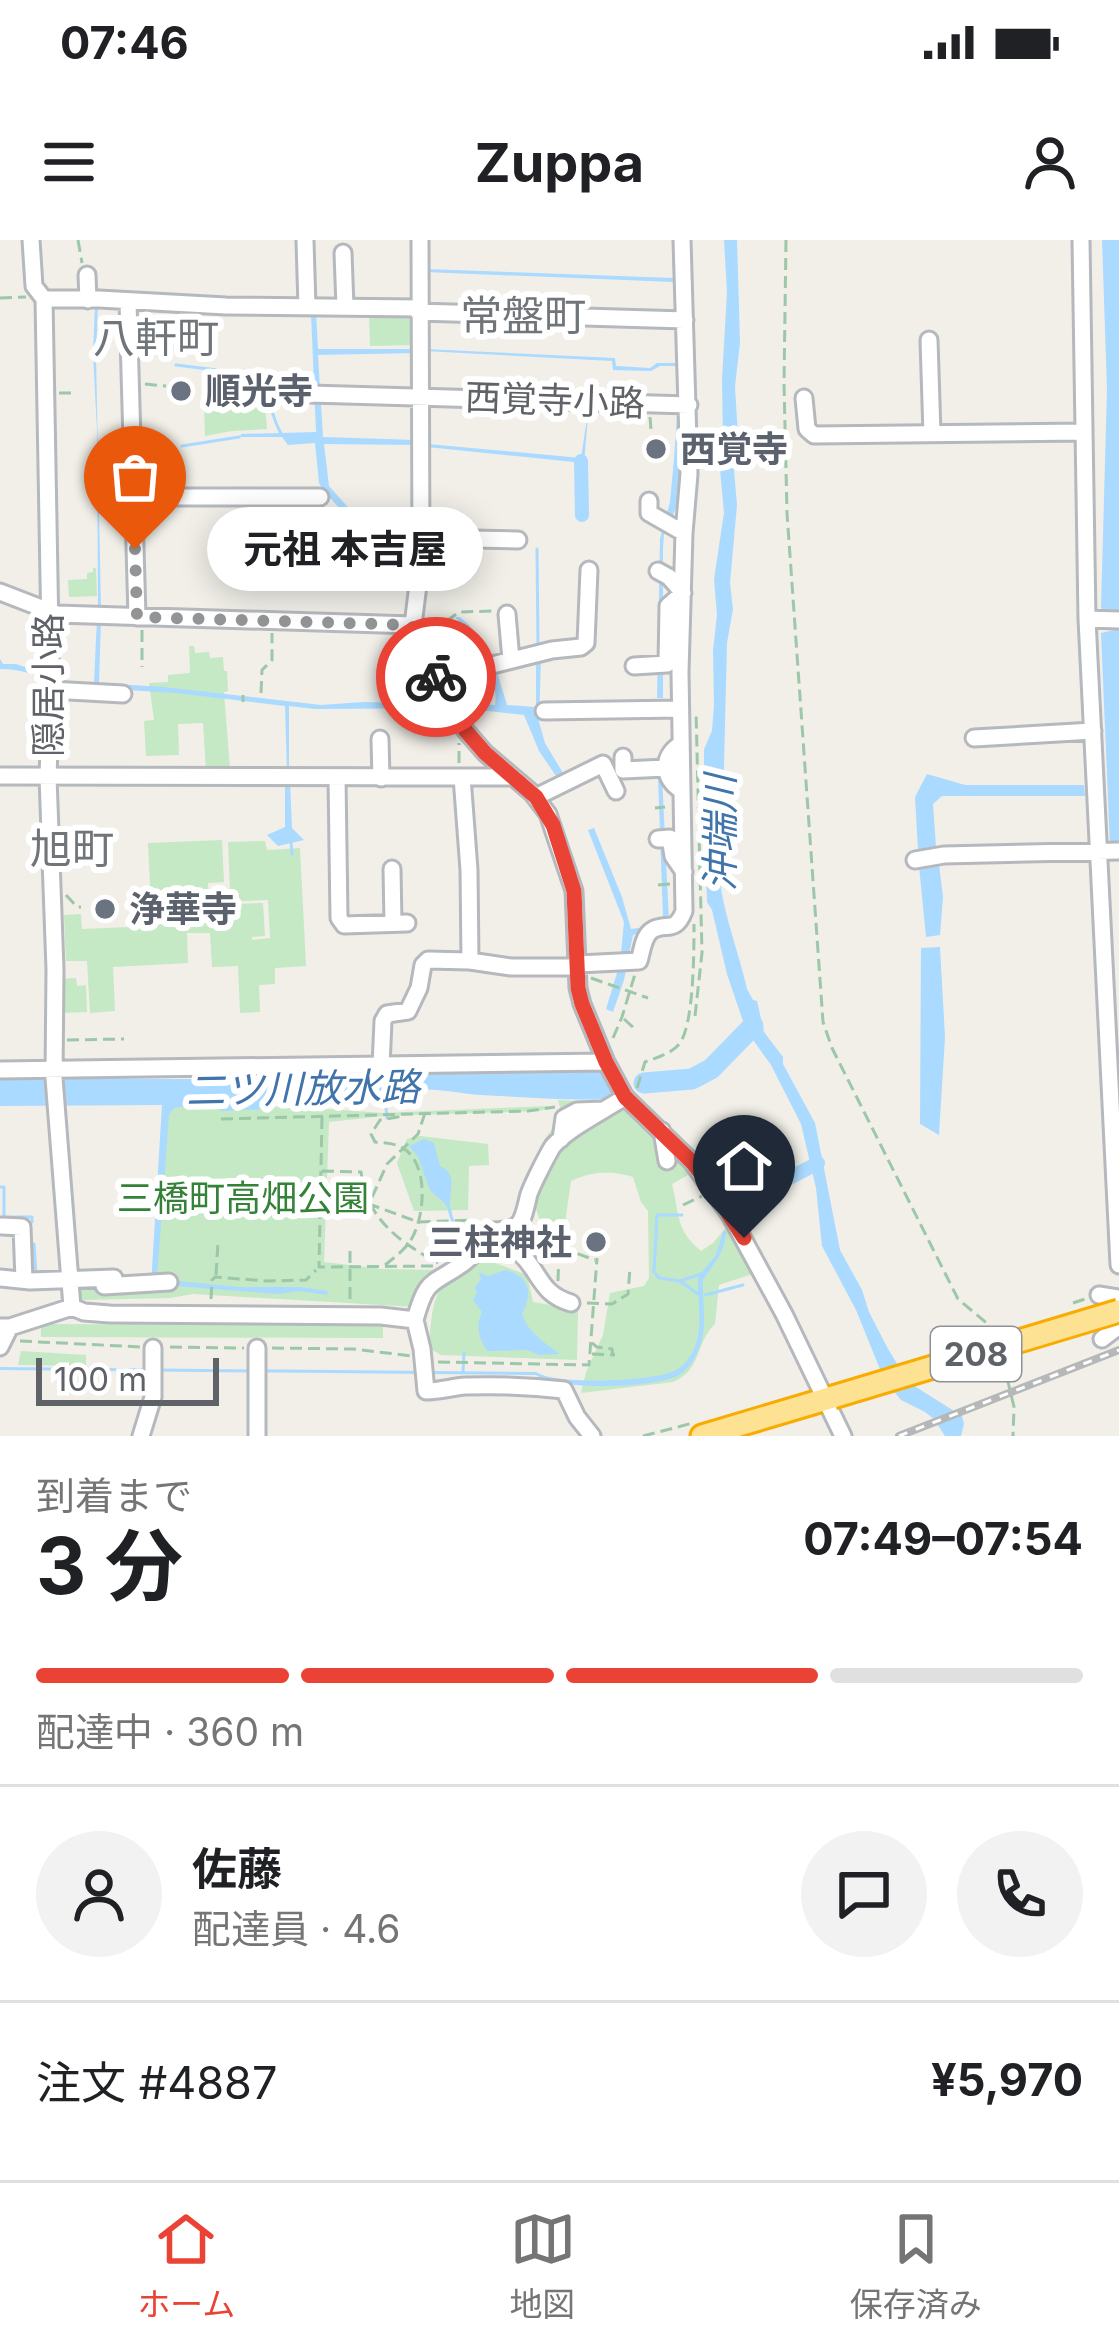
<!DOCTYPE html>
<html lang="ja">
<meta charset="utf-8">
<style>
body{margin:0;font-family:Inter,"Noto Sans JP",sans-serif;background:#f2f2f2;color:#202124;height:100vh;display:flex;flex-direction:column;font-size:45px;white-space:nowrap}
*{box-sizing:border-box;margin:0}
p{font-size:39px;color:#757577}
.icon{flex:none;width:66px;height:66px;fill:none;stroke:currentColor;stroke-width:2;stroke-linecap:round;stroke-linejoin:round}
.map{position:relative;height:1196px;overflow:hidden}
.details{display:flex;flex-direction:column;background:#fff;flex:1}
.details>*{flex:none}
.scale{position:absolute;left:36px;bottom:30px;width:183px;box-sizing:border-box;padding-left:12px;border:6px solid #5f6368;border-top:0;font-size:33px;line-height:42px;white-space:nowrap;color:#5f6368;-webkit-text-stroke:9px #fff;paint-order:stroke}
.pin{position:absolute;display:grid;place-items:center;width:102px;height:102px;color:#fff;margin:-123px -51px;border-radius:50% 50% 50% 0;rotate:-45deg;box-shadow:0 0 12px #0007}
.pin .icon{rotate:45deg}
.courier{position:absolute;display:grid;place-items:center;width:120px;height:120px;margin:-60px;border:9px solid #ea4335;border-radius:50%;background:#fff;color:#222;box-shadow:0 3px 15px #0007}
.bubble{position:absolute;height:84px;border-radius:42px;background:#fff;box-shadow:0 6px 30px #0003;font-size:39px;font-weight:700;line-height:84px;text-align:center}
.headline em{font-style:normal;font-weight:700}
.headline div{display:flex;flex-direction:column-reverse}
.headline{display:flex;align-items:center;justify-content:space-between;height:204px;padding:0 36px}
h1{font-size:78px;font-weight:700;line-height:90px}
.bar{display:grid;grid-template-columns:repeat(4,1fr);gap:18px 12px;align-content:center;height:144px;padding:0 36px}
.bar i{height:15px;border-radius:9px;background:#e0e0e0}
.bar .selected{background:#ea4335}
.bar p{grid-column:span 4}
.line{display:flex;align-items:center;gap:30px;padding:0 36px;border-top:3px solid #e0e0e0}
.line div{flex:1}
.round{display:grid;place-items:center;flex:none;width:126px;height:126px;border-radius:63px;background:#f2f2f2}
.status{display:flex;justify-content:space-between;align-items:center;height:84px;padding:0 60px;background:#fff;direction:ltr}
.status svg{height:33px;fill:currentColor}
header{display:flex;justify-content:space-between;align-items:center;height:156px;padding:0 36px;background:#fff;font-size:54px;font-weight:700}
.dock{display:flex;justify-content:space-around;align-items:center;height:168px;border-top:3px solid #e0e0e0;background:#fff;font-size:33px;color:#757577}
.dock a{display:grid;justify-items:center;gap:6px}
.dock .selected{color:#ea4335}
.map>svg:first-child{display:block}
.green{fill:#c5e8c5}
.water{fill:#aadaff}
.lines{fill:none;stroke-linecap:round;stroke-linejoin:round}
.stream{stroke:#aadaff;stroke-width:3}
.canal{stroke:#aadaff;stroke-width:14}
.river{stroke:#aadaff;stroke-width:21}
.minor-casing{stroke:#b5b8bc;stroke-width:21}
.highway-casing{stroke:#f9ab00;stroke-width:27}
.path{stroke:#9cc7a9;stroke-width:3;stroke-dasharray:12 6;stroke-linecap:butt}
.minor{stroke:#fff;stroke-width:15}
.highway{stroke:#fde293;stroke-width:21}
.rail-casing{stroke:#b6b7b8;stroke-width:8}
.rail{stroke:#fff;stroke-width:3;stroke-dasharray:9;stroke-linecap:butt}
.highway-bridge-casing{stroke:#f9ab00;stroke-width:27;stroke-linecap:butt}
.highway-bridge{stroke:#fde293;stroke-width:21}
.done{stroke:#929495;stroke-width:12;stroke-dasharray:0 21.6}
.route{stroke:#ea4335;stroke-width:15}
.worship-dot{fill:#6b7280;stroke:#fff;stroke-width:4.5}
.labels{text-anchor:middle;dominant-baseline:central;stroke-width:12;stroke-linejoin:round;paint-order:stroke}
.shield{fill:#fff;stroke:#8f9295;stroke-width:3}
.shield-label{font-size:33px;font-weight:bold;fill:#5f6368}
.worship-label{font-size:36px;font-weight:bold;fill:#5b616d;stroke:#fff;text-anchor:start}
.street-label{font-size:36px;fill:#5f6368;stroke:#fff}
.park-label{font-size:36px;fill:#348238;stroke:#fff}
.water-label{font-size:39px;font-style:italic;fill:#4174aa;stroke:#fff}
.quarter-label{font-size:42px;fill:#70757a;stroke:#fff}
</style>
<div class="status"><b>07:46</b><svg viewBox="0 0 49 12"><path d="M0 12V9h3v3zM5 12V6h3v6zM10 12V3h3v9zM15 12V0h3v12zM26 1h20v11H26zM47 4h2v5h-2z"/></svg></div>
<header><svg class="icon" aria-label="menu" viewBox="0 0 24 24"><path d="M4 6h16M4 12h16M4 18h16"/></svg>Zuppa<svg class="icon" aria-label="person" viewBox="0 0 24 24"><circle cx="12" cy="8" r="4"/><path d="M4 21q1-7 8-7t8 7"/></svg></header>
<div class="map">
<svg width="1119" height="1196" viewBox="0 0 1119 1196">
<rect width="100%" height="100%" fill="#f1efe8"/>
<path class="green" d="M414 73 415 105 370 106 369 74Z
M203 135 255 137 265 165 267 189 232 191 205 196Z
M346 287H352L379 319H363L361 312 345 313 344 320H336L334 294H346Z
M93 328H96L97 356 69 357 68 340 87 339V333L93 332Z
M189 406H194L195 413 209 412 210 418 223 417 224 431H227L228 451 224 452 230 529 206 530 203 483 178 484 179 515 146 516 144 481 154 480 149 443 168 442V435L190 433Z
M222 600 224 642 208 643 209 665 263 663 265 696 252 697V700L270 698 268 660 215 662 214 650 230 649 228 602 265 601 267 610 300 608 306 726 275 728V744L259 745 260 772 240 773 238 726 212 727 210 693H187L188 723 113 727 115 771 90 773 87 721H66L64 675 81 674 82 689 131 687V667L151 666 148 603Z
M76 738 77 746 86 745 87 772 61 773 60 739Z
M558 860 609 863 623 869 629 866 693 932 672 944C680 976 675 989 701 1011L713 1003 729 984 752 1034 719 1045 715 1084C694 1104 703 1129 673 1142L581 1153 586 1132 603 1095 610 1053 644 1046 649 1038 648 971 641 962 633 937C610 930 593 931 571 941L565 983 540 980C531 959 531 931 540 909 545 896 556 886 562 874Z
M169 864 315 868 383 873 548 866V868L540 871 383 876 329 882 324 1022 382 1029 439 1030 415 1067 193 1054 170 1058 84 1060 76 1058 77 1043 143 1042 154 1035Z
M420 896 488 904 489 925 469 926 468 970 414 971 397 923 407 899Z
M482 1018 527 1035 533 1062 578 1070 577 1120 441 1115 429 1108C433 1056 432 1044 482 1018Z
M41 1084 383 1085V1098L41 1097Z
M21 1111 86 1115V1126L18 1125Z"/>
<path class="water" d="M672 0H677L683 191 678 264 664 294 663 308V458H657L660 299 670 262 674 219 678 161 677 126H660L651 131 613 130 612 121 424 111V109L615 118 616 126 650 128 657 123H677L674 42 425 32V29L673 38Z
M724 0H737L740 103 735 146 738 197 734 230 737 265 730 343 733 369 727 403 723 567 727 586C703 628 738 704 747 749L753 760 757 761 764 792 783 817V824L815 883 840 1010 862 1050 869 1072 887 1107 908 1142 962 1176 964 1184 961 1196H945L934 1179 925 1172 901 1160 884 1139 856 1070 822 1006 816 948 801 884 771 825 746 790 727 734 712 670 707 662 705 580 709 578 710 562 704 542V509L712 491 714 465 713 410 717 375 714 339 724 273 719 219 723 203 722 139 727 52Z
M1102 0H1119V373H1109L1101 368 1107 149Z
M98 63 96 115 101 370 98 369 97 191 93 114 95 64Z
M316 72 318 109H415V113L318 115 323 197 416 200V205L324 204 329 246 415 342V349L403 339 323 250 319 243 315 203 288 205 282 197H240L241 194 316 192 311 73Z
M589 165 584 223 578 226 574 222 427 207V204L581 218Z
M455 377H460L469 385 493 419 507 465 536 467V422L541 419 539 482 545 503 563 533 556 536 539 511 524 475 462 468 315 469 289 466V532L287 533 285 466 177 453 59 446C42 435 19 429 0 429V419L3 424H16L67 441 94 443 97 379H101L99 443 164 447 321 465 363 462 495 465C500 433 472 399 455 377Z
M1119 389V606H1110L1101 393Z
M927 534 965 545H1084L1085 556H942L933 564 936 607 918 610 915 557Z
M658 536H662L669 681 660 690 633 695 624 740 613 772 606 769 620 723 624 682 588 590 594 588 622 657 631 689 660 685 663 679Z
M285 542H290L292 588 304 600 278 606 267 595 285 587Z
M939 624 943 657 940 695 926 697 919 626Z
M940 707 945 797 939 895 920 884 921 708Z
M603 827 615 847 614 855 610 854 607 859C566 861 522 857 481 855 450 853 414 841 387 860 369 850 339 856 318 860 304 855 280 857 267 865V869L221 871 211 863 174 868 169 875 157 1039 151 1045 162 865 0 866V836L63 839H207L228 841 312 835Z
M424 899 434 903 440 926C458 934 449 950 450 965L447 966 430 950 418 917 409 906Z
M723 991 726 992C725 1013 714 1023 703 1040 702 1065 709 1091 696 1115 692 1124 685 1132 677 1136 651 1148 559 1151 536 1135L0 1130V1127L536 1132C555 1145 642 1141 665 1134 674 1132 683 1127 688 1119 706 1096 697 1064 698 1037L716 1015Z
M505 1030C530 1035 533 1054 522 1074 529 1094 544 1102 560 1114L539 1115 527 1110 487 1111C479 1097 475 1087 482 1072L473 1060 477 1053 475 1047 481 1040 479 1032 488 1036Z
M177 1041 239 1047H301L328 1051 327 1055 300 1051 278 1054 176 1046Z"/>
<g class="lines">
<path class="stream" d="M176 125 258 135C271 153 270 177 282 195
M182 206 239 197
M537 309 538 406
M291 602 292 614
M385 858 387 878
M0 947H4V977H32V982
M448 965 456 993 467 1009
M34 1004 36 1035
M680 1041 659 1038 654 1032 657 975H682
M698 1054 680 1041 701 1034
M705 1055 743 1045
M463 1132 464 1113"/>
<path class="canal" d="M581 221 582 275
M738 965 818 923"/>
<path class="river" d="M644 843 692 839 711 829 753 786"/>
<defs>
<path id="minor" d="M31 0 34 46 44 59
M420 0 421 321 413 385 418 403 466 491 485 513 532 553 548 574 574 651 578 748 582 764 606 822 625 857 692 922 729 973 784 1074 843 1196
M1081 0 1087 379 1119 1025
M305 1 307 67
M343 13 345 67
M87 35 88 60
M44 59H99L226 66 418 68
M128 61 137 377
M418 72 685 80
M929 100 932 194
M310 154 689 165
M804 158 807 189 814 195 1084 192
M134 257H320
M649 261V273L684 293
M422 298 518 300
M0 352 57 374 413 385
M507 374 511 420
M1087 379 1119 380
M634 426 667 424 668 366 683 353 669 337 658 331
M437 439 552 410 581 407 586 403 589 330
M51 450 123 454
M544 471 680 469
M974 498 1093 491
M380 499 381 538
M681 504C660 517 663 539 682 551
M623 517V530L666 528
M0 536 512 537
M462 537 469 630 470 721
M337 538 339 678 344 685 407 683
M536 557 603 524 616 551
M658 599 670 598 673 616 684 632
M915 620 944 615 1119 611
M392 629 393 683
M578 724 639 721C642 712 643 697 651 691 665 681 675 695 684 671L680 432 684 293 689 234 682 0
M381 826 383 781 387 774 408 771 419 748 423 725 428 720 470 721 511 727H578
M0 830 606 822
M662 891 667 921
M561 899 564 878 577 871 603 870
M2 986 22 987 24 1040
M506 991C511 1002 514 1006 522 1015 541 1035 541 1054 571 1063
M0 1038 30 1041 114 1038
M104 1046 169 1042
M1099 1055 1119 1058
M72 1067 84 1072 110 1074 381 1076 415 1080C427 1036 432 1046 465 1022 475 1014 484 1001 492 991 522 990 522 983 528 958 529 950 549 912 553 906 569 888 605 870 625 857
M415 1080 422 1109 426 1151C440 1151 452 1147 465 1146 498 1145 531 1146 564 1150L577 1177 592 1196
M0 1087H10L72 1067 54 838 55 729 48 537 51 450 44 59
M1102 1099 1119 1086
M0 1107 10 1087
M141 1196 153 1157V1108
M257 1196V1108"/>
<path id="highway" d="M702 1196 833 1157"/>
</defs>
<use href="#minor" class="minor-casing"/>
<use href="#highway" class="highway-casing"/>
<path class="path" d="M78 0 82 23
M786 0 784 143 787 273 823 782 832 808 958 1059 989 1085 991 1090
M0 58 26 57
M145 144 166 146
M59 153H77
M650 177 651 190
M429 381 444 383 459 372 494 371
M142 390V427
M261 453 262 430 272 420V393
M243 462V455
M459 523V503
M655 568 665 567
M658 645 670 644
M66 655 77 667H81
M591 738 648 758
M695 776 702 713 696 471
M624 779 635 789
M613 798 622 777 635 734
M67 800 124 799
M637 848 645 822C657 817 672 814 680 803 694 783 694 710 694 684
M425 873 418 894 387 924 369 964 418 982 473 980 479 983
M322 877 319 1027 435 1026
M221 879 528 871 555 867
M322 931 361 932C367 979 398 1001 438 1023
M683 965 702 956
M532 988 555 999 559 1007 595 1020
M350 1011V1062
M385 1025C395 1017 406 1009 412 998 425 975 429 924 403 908 395 903 384 903 375 902L371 894 380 880 398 877 401 874
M216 1035 218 1002
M558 1041 559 1008
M211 1059 212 1040 215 1037 267 1041 306 1040 316 1030
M587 1063 612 1064 628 1054 630 1028
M1073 1063 1088 1058
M20 1101 142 1107
M592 1103 597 1107 612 1109 613 1115
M170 1107 244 1108
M272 1108 353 1109 412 1116
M592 1114 615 1115
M1003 1121 1014 1167 1013 1196
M438 1122 589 1125 597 1018
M643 1196 693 1183"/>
<use href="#minor" class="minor"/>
<use href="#highway" class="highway"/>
<defs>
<path id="rail" d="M899 1196 1119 1110"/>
</defs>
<use href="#rail" class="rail-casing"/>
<use href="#rail" class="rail"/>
<defs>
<path id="highway-bridge" d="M833 1157 1119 1071"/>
</defs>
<use href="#highway-bridge" class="highway-bridge-casing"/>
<use href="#highway-bridge" class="highway-bridge"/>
</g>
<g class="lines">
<path class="done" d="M135 309 137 377 412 385 418 403 436 437"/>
<path class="route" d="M436 437 466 491 485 513 536 557 553 585 574 651 578 748 582 764 606 822 625 857 692 922 712 948 744 998"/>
</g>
<g class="worship-dot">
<circle cx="181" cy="151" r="12"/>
<circle cx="656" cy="209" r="12"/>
<circle cx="105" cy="669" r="12"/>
<circle cx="596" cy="1002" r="12"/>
</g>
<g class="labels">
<rect class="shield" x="931" y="1087" width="90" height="54" rx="9"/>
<g class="shield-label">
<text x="976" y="1114">208</text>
</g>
<g class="worship-label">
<text x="205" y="151">順光寺</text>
<text x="680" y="209">西覚寺</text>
<text x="129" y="669">浄華寺</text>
<text x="572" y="1002" text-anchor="end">三柱神社</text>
</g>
<g class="street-label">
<text transform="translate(555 160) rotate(2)">西覚寺小路</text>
<text transform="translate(48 445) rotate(-90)">隠居小路</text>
</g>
<g class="park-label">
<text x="243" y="958">三橋町高畑公園</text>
</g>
<g class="water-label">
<text transform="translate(719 593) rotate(-90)">沖端川</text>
<text transform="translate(303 848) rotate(-1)">二ツ川放水路</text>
</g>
<g class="quarter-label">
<text x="523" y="75">常盤町</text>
<text x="156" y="97">八軒町</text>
<text x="72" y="608">旭町</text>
</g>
</g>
</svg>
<div class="scale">100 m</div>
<div class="pin" style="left:135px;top:309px;background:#ea580c"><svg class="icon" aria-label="bag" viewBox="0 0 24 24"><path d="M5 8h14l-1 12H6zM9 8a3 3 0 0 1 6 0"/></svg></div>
<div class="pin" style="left:744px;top:998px;background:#1f2937"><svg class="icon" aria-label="home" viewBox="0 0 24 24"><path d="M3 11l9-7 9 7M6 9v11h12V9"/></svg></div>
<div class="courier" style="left:436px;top:437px"><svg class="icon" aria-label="bike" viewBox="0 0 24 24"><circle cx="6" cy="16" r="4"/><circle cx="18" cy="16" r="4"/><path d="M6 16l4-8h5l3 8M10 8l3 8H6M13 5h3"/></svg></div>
<div class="bubble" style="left:207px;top:267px;width:276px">元祖 本吉屋</div>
</div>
<section class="details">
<div class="headline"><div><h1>3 分</h1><p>到着まで</p></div><em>07:49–07:54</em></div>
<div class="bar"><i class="selected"></i><i class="selected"></i><i class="selected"></i><i></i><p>配達中 · 360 m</p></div>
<div class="line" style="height:216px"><a class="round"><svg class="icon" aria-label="person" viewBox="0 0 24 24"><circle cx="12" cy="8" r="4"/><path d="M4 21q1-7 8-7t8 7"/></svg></a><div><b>佐藤</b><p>配達員 · 4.6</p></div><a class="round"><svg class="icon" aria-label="chat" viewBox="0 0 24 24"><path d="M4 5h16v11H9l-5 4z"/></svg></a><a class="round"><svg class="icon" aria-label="phone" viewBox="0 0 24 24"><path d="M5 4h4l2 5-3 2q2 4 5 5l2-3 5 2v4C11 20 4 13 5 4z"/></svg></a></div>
<div class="line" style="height:156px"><div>注文 #4887</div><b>¥5,970</b></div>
</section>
<nav class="dock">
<a class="selected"><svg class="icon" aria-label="home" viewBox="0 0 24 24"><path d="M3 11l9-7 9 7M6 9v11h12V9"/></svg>ホーム</a>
<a><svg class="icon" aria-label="map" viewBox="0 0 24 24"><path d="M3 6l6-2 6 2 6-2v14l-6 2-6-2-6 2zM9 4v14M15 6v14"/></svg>地図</a>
<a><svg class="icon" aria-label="saved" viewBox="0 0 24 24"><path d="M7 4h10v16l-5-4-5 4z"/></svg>保存済み</a>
</nav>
